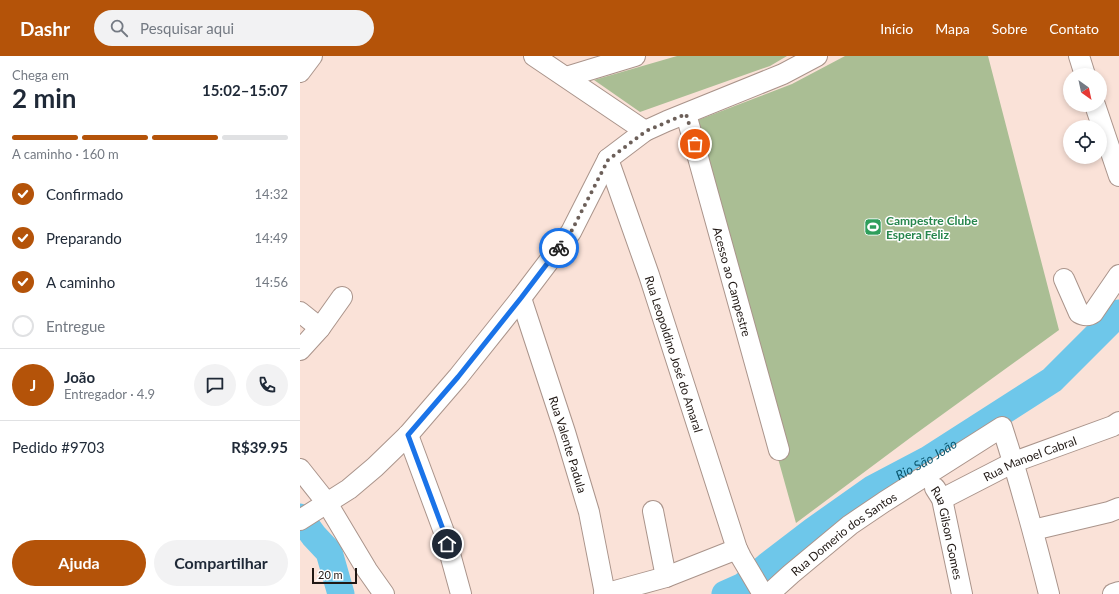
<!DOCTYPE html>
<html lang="pt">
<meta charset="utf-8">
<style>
body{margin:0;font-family:Lato,sans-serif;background:#f2f2f3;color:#1f2937;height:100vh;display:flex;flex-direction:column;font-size:15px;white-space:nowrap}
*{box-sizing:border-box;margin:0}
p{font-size:13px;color:#747a83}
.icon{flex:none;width:22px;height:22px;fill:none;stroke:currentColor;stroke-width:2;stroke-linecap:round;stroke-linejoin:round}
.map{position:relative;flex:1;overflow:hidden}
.sheet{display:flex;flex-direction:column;background:#fff;width:300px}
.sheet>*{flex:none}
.needle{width:26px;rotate:147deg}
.buttons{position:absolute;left:763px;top:12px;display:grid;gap:8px}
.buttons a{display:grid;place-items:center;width:44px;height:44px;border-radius:50%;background:#fff;box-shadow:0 2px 6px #0003;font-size:20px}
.scale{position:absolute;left:12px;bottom:10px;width:45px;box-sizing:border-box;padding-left:4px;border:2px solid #201814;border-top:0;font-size:11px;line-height:14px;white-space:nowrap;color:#201814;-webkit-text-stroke:3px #fff;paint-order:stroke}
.pin{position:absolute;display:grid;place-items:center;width:34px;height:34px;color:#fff;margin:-17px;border:2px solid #fff;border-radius:50%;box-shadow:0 1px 4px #0007}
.courier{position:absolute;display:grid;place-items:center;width:40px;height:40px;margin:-20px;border:3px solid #1a73e8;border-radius:50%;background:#fff;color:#222;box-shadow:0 1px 5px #0007}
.summary em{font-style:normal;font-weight:700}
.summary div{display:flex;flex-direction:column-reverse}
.summary{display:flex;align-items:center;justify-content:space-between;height:68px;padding:0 12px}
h1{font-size:26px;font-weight:700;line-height:30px}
.bar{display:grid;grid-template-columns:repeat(4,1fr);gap:6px 4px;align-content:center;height:48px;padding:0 12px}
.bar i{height:5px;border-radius:3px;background:#e0e1e3}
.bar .current{background:#b45309}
.bar p{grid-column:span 4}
.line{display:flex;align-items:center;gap:10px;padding:0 12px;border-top:1px solid #e0e1e3}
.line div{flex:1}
.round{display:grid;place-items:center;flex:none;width:42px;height:42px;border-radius:21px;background:#f2f2f3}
ol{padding:0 12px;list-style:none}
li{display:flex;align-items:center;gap:12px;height:44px}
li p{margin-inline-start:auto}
li .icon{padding:4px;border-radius:50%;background:#b45309;color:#fff;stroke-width:4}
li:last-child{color:#747a83}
li i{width:22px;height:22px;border:2px solid #e0e1e3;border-radius:50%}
.cta{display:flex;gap:8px;margin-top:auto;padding:8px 12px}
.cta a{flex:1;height:46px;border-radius:24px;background:#b45309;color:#fff;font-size:16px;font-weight:700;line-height:46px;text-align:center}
.cta a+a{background:#f2f2f3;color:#1f2937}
header{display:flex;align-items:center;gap:24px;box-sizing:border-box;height:56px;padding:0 20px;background:#b45309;color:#fff}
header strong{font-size:19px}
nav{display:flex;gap:22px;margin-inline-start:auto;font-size:14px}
.search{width:280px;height:36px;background:#f2f2f3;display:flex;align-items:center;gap:10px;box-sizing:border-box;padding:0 14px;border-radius:22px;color:#747a83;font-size:15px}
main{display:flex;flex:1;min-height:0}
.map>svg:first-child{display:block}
.green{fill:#aabe94}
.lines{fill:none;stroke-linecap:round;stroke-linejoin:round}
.river{stroke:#6ec7ea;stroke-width:27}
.minor-casing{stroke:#aa948b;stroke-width:22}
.minor{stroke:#fff;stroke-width:20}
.done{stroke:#6c5f59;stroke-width:4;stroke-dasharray:0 7.2}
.route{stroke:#1a73e8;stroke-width:5}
.labels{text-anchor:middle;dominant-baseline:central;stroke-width:3;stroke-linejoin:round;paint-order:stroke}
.leisure-label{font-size:12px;font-weight:bold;fill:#27864d;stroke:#fff;text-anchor:start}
.street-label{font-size:12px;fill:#201814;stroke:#fff}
.water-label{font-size:13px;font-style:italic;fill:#0b576f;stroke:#fff}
</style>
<header>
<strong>Dashr</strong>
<div class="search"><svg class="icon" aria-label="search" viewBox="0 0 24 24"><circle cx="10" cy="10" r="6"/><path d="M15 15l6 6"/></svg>Pesquisar aqui</div>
<nav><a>Início</a><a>Mapa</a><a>Sobre</a><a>Contato</a></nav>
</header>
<main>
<section class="sheet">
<div class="summary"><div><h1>2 min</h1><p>Chega em</p></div><em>15:02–15:07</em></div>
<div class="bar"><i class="current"></i><i class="current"></i><i class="current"></i><i></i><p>A caminho · 160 m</p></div>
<ol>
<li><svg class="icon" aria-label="check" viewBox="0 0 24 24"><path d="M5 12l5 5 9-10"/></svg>Confirmado<p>14:32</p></li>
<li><svg class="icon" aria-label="check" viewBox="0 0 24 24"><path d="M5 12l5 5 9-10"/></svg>Preparando<p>14:49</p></li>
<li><svg class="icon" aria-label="check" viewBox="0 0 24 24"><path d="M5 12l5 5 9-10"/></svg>A caminho<p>14:56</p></li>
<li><i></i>Entregue</li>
</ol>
<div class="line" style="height:72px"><b class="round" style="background:#b45309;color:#fff">J</b><div><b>João</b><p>Entregador · 4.9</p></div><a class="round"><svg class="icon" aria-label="chat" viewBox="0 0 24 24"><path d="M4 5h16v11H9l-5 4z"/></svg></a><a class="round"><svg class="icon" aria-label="phone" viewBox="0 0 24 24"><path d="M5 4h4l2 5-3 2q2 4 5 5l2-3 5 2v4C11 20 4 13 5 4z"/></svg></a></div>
<div class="line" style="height:52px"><div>Pedido #9703</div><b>R$39.95</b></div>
<div class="cta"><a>Ajuda</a><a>Compartilhar</a></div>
</section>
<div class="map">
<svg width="819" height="538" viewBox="0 0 819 538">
<rect width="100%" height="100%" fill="#fae2d8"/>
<path class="green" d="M377 0H487L470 10 340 56 294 24Z
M545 0H688L759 274 614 379 496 467 385 69 492 28Z"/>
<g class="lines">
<g class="river">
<path d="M0 461 14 480 29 496 41 538"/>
<path id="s1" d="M425 538 443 530 467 510 514 474 572 433 627 404 752 324 819 257"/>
</g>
<defs>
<g id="minor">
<path d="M234 0 345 75"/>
<path d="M779 0 785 19"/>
<path d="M0 16 12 0"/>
<path d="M266 21 335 0"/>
<path d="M795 49 819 120"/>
<path id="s2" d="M386 58 479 394"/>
<path id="s3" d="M308 103 349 219 437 493 441 501 463 538"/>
<path d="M764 223 779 257C784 260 789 260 793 257L819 219"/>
<path id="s4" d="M221 242 265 376 289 456 305 538"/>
<path d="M0 256 20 272"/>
<path d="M0 294 20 272 42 241"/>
<path d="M108 379 144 476 161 538"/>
<path d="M0 413 27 447 67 514 84 538"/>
<path id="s5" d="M635 432 642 443 662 538"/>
<path id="s6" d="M642 443 714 406 813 370 819 366"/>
<path d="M353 455 366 521"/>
<path d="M0 464 49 433 75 411 108 379 158 321 221 242 271 176 308 103 345 75 367 65 483 18 517 0"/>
<path d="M733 474 809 456 819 452"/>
<path d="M304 538 366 521 437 493"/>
<path id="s7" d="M469 538 491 518 550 469 584 446 702 371C720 426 735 482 749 538"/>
<path d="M813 538 819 536"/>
</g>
</defs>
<use href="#minor" class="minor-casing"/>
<use href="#minor" class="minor"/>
</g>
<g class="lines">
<path class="done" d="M259 192 271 176 308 104 346 75 386 58 395 88"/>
<path class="route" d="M147 488 144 476 108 379 158 321 221 242 259 192"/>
</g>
<defs>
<symbol id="stadium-square" viewBox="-11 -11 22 22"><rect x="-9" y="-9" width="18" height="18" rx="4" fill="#2e9e5b" stroke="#fff"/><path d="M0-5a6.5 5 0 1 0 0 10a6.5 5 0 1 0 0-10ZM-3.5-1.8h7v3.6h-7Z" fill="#fff"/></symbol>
</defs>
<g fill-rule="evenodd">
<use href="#stadium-square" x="563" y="161" width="20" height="20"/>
</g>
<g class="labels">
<g class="leisure-label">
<text x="586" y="164">Campestre Clube<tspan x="586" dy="14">Espera Feliz</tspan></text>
</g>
<g class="street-label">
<text stroke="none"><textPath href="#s2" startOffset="174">Acesso ao Campestre</textPath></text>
<text stroke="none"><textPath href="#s3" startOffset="206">Rua Leopoldino José do Amaral</textPath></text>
<text stroke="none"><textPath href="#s4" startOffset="154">Rua Valente Padula</textPath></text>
<text stroke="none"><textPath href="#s6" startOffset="97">Rua Manoel Cabral</textPath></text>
<text stroke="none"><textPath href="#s7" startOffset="96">Rua Domerio dos Santos</textPath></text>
<text stroke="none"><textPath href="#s5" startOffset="47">Rua Gilson Gomes</textPath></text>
</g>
<g class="water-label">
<text stroke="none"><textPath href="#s1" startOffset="243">Rio São João</textPath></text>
</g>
</g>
</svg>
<div class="buttons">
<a><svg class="needle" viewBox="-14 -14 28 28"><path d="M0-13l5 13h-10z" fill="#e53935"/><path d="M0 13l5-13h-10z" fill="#747a83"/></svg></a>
<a><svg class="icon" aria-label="locate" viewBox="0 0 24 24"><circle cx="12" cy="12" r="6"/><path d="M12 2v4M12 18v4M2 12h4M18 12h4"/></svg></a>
</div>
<div class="scale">20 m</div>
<div class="pin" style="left:395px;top:88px;background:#ea580c"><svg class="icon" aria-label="bag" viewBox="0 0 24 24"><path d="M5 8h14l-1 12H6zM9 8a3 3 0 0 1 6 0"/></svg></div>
<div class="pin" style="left:147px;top:488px;background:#1f2937"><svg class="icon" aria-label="home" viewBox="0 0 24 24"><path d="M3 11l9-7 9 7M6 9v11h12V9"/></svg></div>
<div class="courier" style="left:259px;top:192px"><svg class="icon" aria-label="bike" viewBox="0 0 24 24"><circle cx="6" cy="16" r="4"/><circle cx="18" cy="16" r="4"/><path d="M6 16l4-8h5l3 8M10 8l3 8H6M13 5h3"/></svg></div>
</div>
</main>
